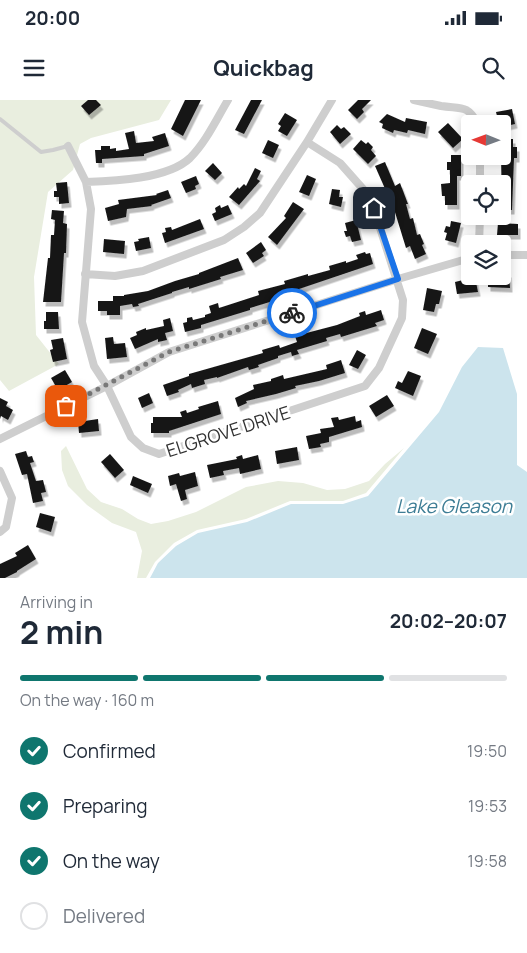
<!DOCTYPE html>
<meta charset="utf-8">
<style>
body{margin:0;font-family:Manrope,sans-serif;background:#f2f2f3;color:#1f2937;height:100vh;display:flex;flex-direction:column;font-size:19px;white-space:nowrap}
*{box-sizing:border-box;margin:0}
p{font-size:16px;color:#747a83}
.icon{flex:none;width:28px;height:28px;fill:none;stroke:currentColor;stroke-width:2;stroke-linecap:round;stroke-linejoin:round}
.map{position:relative;height:478px;overflow:hidden}
.drawer{display:flex;flex-direction:column;background:#fff;flex:1}
.drawer>*{flex:none}
.needle{width:32px;rotate:271deg}
.tools{position:absolute;left:461px;top:15px;display:grid;gap:10px}
.tools a{display:grid;place-items:center;width:50px;height:50px;border-radius:5px;background:#fff;box-shadow:0 2px 12px #0003;font-size:25px}
.pin{position:absolute;display:grid;place-items:center;width:42px;height:42px;color:#fff;margin:-21px;border-radius:10px;box-shadow:0 2px 8px #0006}
.courier{position:absolute;display:grid;place-items:center;width:50px;height:50px;margin:-25px;border:4px solid #1a73e8;border-radius:50%;background:#fff;color:#222;box-shadow:0 1px 6px #0007}
.overview em{font-style:normal;font-weight:700}
.overview div{display:flex;flex-direction:column-reverse}
.overview{display:flex;align-items:center;justify-content:space-between;height:85px;padding:0 20px}
h1{font-size:32px;font-weight:700;line-height:38px}
.bar{display:grid;grid-template-columns:repeat(4,1fr);gap:8px 5px;align-content:center;height:60px;padding:0 20px}
.bar i{height:6px;border-radius:4px;background:#e0e1e3}
.bar .selected{background:#0f766e}
.bar p{grid-column:span 4}
ol{padding:0 20px;list-style:none}
li{display:flex;align-items:center;gap:15px;height:55px}
li p{margin-inline-start:auto}
li .icon{padding:5px;border-radius:50%;background:#0f766e;color:#fff;stroke-width:4}
li:last-child{color:#747a83}
li i{width:28px;height:28px;border:2px solid #e0e1e3;border-radius:50%}
.status{display:flex;justify-content:space-between;align-items:center;height:35px;padding:0 25px;background:#fff;direction:ltr}
.status svg{height:14px;fill:currentColor}
header{display:flex;justify-content:space-between;align-items:center;height:65px;padding:0 20px;background:#fff;font-size:22px;font-weight:700}
.map>svg:first-child{display:block}
.green{fill:#e9eedf}
.water{fill:#cce4ed}
.building{fill:#181818;filter:url(#shadow)}
.lines{fill:none;stroke-linecap:round;stroke-linejoin:round}
.service{stroke:#cecece;stroke-width:4}
.minor{stroke:#cecece;stroke-width:8}
.done{stroke:#797979;stroke-width:5;stroke-dasharray:0 9}
.route{stroke:#1a73e8;stroke-width:6}
.labels{text-anchor:middle;dominant-baseline:central;stroke-width:5;stroke-linejoin:round;paint-order:stroke}
.street-label{font-size:18px;fill:#313131;stroke:#fff}
.water-label{font-size:19px;font-style:italic;fill:#3d7d95;stroke:#fff}
</style>
<div class="status"><b>20:00</b><svg viewBox="0 0 49 12"><path d="M0 12V9h3v3zM5 12V6h3v6zM10 12V3h3v9zM15 12V0h3v12zM26 1h20v11H26zM47 4h2v5h-2z"/></svg></div>
<header><svg class="icon" aria-label="menu" viewBox="0 0 24 24"><path d="M4 6h16M4 12h16M4 18h16"/></svg>Quickbag<svg class="icon" aria-label="search" viewBox="0 0 24 24"><circle cx="10" cy="10" r="6"/><path d="M15 15l6 6"/></svg></header>
<div class="map">
<svg width="527" height="478" viewBox="0 0 527 478">
<defs>
<filter id="shadow"><feDropShadow dx="2.5" dy="4.5" stdDeviation="0" flood-color="#0004"/></filter>
</defs>
<rect width="100%" height="100%" fill="#fff"/>
<path class="green" d="M0 0H171L159 20 91 38 80 44 73 70 48 92 34 177 36 235 59 264 9 291 0 280Z
M66 346 87 389 101 402 122 409 138 419 151 424 168 421 196 412 246 387 278 381 303 383 327 390 345 389 369 381 385 364 404 348 366 393 343 401H290L246 419 197 430 174 443 155 462 146 478H137L142 451 136 432 112 423 87 405 68 386 62 370 61 351Z"/>
<path class="water" d="M478 247 503 248 517 294V365L527 372V478H150L158 463 176 446 198 433 247 422 291 404H343L368 396 439 312 462 267Z"/>
<path class="building" d="M88 0H96L101 5 89 15 81 6Z
M185 0H201L183 36 171 29Z
M251 0H262L244 34 235 30Z
M358 0H371L362 9 364 12 357 19 348 10Z
M512 9 515 24 502 27V24H499L496 12Z
M285 13 297 20 287 36 278 31 281 26 278 24Z
M387 14 405 22 406 18 427 22 425 34 408 30 407 33 394 30 393 33 382 28 383 24 379 22Z
M448 23 463 39 453 48 438 32Z
M337 25 341 29 344 27 351 34 340 44 330 32Z
M134 31 136 43 154 41 152 37 165 33 169 46 144 54V56L102 59V63H96L95 50H101V46H110V49L116 48V51L129 49 125 33Z
M503 39H513V47H517V58H514L512 110H502L501 56H502Z
M268 40 279 45 273 58 262 53Z
M361 40 366 44 368 42 373 47 371 50 376 56 368 64 353 49Z
M451 55H461V76H457V105H445V96H442L441 84 450 83V70H447V62H451Z
M385 62 395 86 400 83 408 104H406L410 119 413 118 417 135 420 134 424 144 422 145 426 154 415 159 410 146 406 148 394 109 375 66Z
M213 63 222 73 215 80 205 71Z
M255 68 261 71 257 79 260 81 239 105 229 97 238 87 239 89 244 84 246 86Z
M307 75 316 79 309 96 299 92Z
M196 76 199 84 195 86 196 89 186 93 181 82Z
M67 82 69 103 59 104V97H54V91H57L56 83Z
M332 89 340 90 339 97H343L341 107 329 104Z
M168 90 171 98 151 105 152 106 127 109 126 117 108 121 105 108 119 104 118 100 157 95 156 94Z
M293 102 304 109 277 145 268 137 286 118 284 116Z
M220 105 221 108 228 105 232 114 215 121 212 114 216 112 215 108Z
M52 110 64 111 63 123 67 124 66 153H64L61 202H43L48 158H50L51 135H54L55 120 51 119Z
M200 119 204 129 165 143 162 133 166 132 165 128 171 127 172 130Z
M356 120 361 140 352 142 350 136 346 137 344 131H347L345 123Z
M451 121 461 123 456 143 445 140 447 133 444 132 446 126 450 127Z
M498 123 518 124V135H497Z
M149 137 151 148 136 151 134 142 139 141 138 139Z
M104 139 125 141 124 154 103 152Z
M261 142 266 150 262 153 264 156 253 163 246 153Z
M365 152 366 154 370 153 373 164 299 189 300 190 273 199V201L250 208V210L201 225V228L185 232 183 223 187 222V218L192 217 193 220 205 217V215L211 213 209 206 218 203 219 208 259 195 258 191 285 184 284 181 308 174V176L330 170 329 166 346 161V163L358 159 356 155Z
M238 158 243 170 220 177 221 179 189 189V187L172 192V193L138 204 139 206 133 207 132 204 120 206V215H107V211H98V201H113V196H124V195L148 191 175 181 199 174V173Z
M509 173 510 188 488 187V178H502V174Z
M475 177 478 192 457 194 455 182Z
M427 188 442 191 439 204H436L434 212 423 210Z
M381 210 384 220 375 223 377 226 341 237 340 234 326 238 327 241 297 250 299 254 292 256 291 252 278 256V258L258 265 259 267 249 270 248 267 217 278V277L204 280 205 284 192 288 191 284 178 290 179 292 167 296 163 285 189 276V274L263 253 262 250 279 245 280 248 297 242 295 236 337 225 360 216 359 213 365 211 366 215Z
M46 212H58L59 229H44V221H46Z
M170 218 173 231 165 233 167 240 158 242V239L135 249 130 238 137 235 136 232 146 228V230L164 226 163 220Z
M422 228 437 234 428 254 414 248Z
M113 237 114 244 125 243 127 257 107 259 105 238Z
M63 238 67 259 53 262 50 250 53 249 51 240Z
M357 250 366 255 358 269 349 265Z
M341 260 345 273 319 281 295 286 296 288 276 294 246 301 247 303 238 307 235 298 254 289 253 285 271 281V279L283 275 284 279 327 269 326 265Z
M65 270 72 282 58 290 51 278Z
M408 271 421 276 413 296 395 288 398 281 402 283Z
M149 293 153 303 142 308 138 298Z
M387 295 394 306 376 317 369 306Z
M0 298 8 302 6 306 13 310 8 320 1 316 0 319Z
M218 301 221 314 169 331V333H151V323H153V317H182L180 312 186 310 187 313 199 309 198 307Z
M355 316 356 322 361 320 362 327 329 337V342L320 344 321 347 309 349 306 336 321 333 320 329 334 327 331 318 338 317 339 320Z
M98 319 99 331 79 333 78 322Z
M297 347 299 360 277 364 275 351Z
M26 351 28 357 32 356 34 362 30 363 36 381 43 380 46 392 41 393 43 401 33 403 27 374 22 375 15 354Z
M110 354 124 370 115 378 101 362Z
M242 355 243 359 258 355 261 369 240 374 239 368 223 371 224 375 210 378 207 365 237 359 236 357Z
M195 372 198 386 185 390 187 399 181 401 176 384 170 386 168 376 179 373 180 376Z
M133 376 152 384 148 393 130 385Z
M40 413 55 417 51 432 36 427Z
M28 445 36 459 17 471V472L5 478H0V464L17 456 15 453Z"/>
<g class="lines">
<path class="service" d="M0 19 41 52 53 50 68 46"/>
<path class="minor" d="M414 0C423 2 432 4 441 6 461 9 467 4 478 24
M68 46 86 82 91 109 82 222 94 266 107 286 131 337 143 348 159 354 365 286 379 268 402 218 403 200 374 109 363 89 340 63 307 42
M86 82C114 81 168 79 190 58 206 42 216 20 228 0
M480 84V56
M479 144 480 116
M502 155H527
M85 174 115 176 143 171 224 140 244 127 260 113 307 42 332 0
M0 339 107 286 169 252 398 179 470 158
M0 371 12 398 6 427 0 432"/>
</g>
<g class="lines">
<path class="done" d="M66 306 169 252 292 213"/>
<path class="route" d="M292 213 398 179 374 108"/>
</g>
<g class="labels">
<g class="street-label">
<text transform="translate(228 331) rotate(-18)">ELGROVE DRIVE</text>
</g>
<g class="water-label">
<text x="454" y="406">Lake Gleason</text>
</g>
</g>
</svg>
<div class="tools">
<a><svg class="needle" viewBox="-14 -14 28 28"><path d="M0-13l5 13h-10z" fill="#e53935"/><path d="M0 13l5-13h-10z" fill="#747a83"/></svg></a>
<a><svg class="icon" aria-label="locate" viewBox="0 0 24 24"><circle cx="12" cy="12" r="6"/><path d="M12 2v4M12 18v4M2 12h4M18 12h4"/></svg></a>
<a><svg class="icon" aria-label="layers" viewBox="0 0 24 24"><path d="M12 4l9 5-9 5-9-5zM3 14l9 5 9-5"/></svg></a>
</div>
<div class="pin" style="left:66px;top:306px;background:#ea580c"><svg class="icon" aria-label="bag" viewBox="0 0 24 24"><path d="M5 8h14l-1 12H6zM9 8a3 3 0 0 1 6 0"/></svg></div>
<div class="pin" style="left:374px;top:108px;background:#1f2937"><svg class="icon" aria-label="home" viewBox="0 0 24 24"><path d="M3 11l9-7 9 7M6 9v11h12V9"/></svg></div>
<div class="courier" style="left:292px;top:213px"><svg class="icon" aria-label="bike" viewBox="0 0 24 24"><circle cx="6" cy="16" r="4"/><circle cx="18" cy="16" r="4"/><path d="M6 16l4-8h5l3 8M10 8l3 8H6M13 5h3"/></svg></div>
</div>
<section class="drawer">
<div class="overview"><div><h1>2 min</h1><p>Arriving in</p></div><em>20:02–20:07</em></div>
<div class="bar"><i class="selected"></i><i class="selected"></i><i class="selected"></i><i></i><p>On the way · 160 m</p></div>
<ol>
<li><svg class="icon" aria-label="check" viewBox="0 0 24 24"><path d="M5 12l5 5 9-10"/></svg>Confirmed<p>19:50</p></li>
<li><svg class="icon" aria-label="check" viewBox="0 0 24 24"><path d="M5 12l5 5 9-10"/></svg>Preparing<p>19:53</p></li>
<li><svg class="icon" aria-label="check" viewBox="0 0 24 24"><path d="M5 12l5 5 9-10"/></svg>On the way<p>19:58</p></li>
<li><i></i>Delivered</li>
</ol>
</section>
